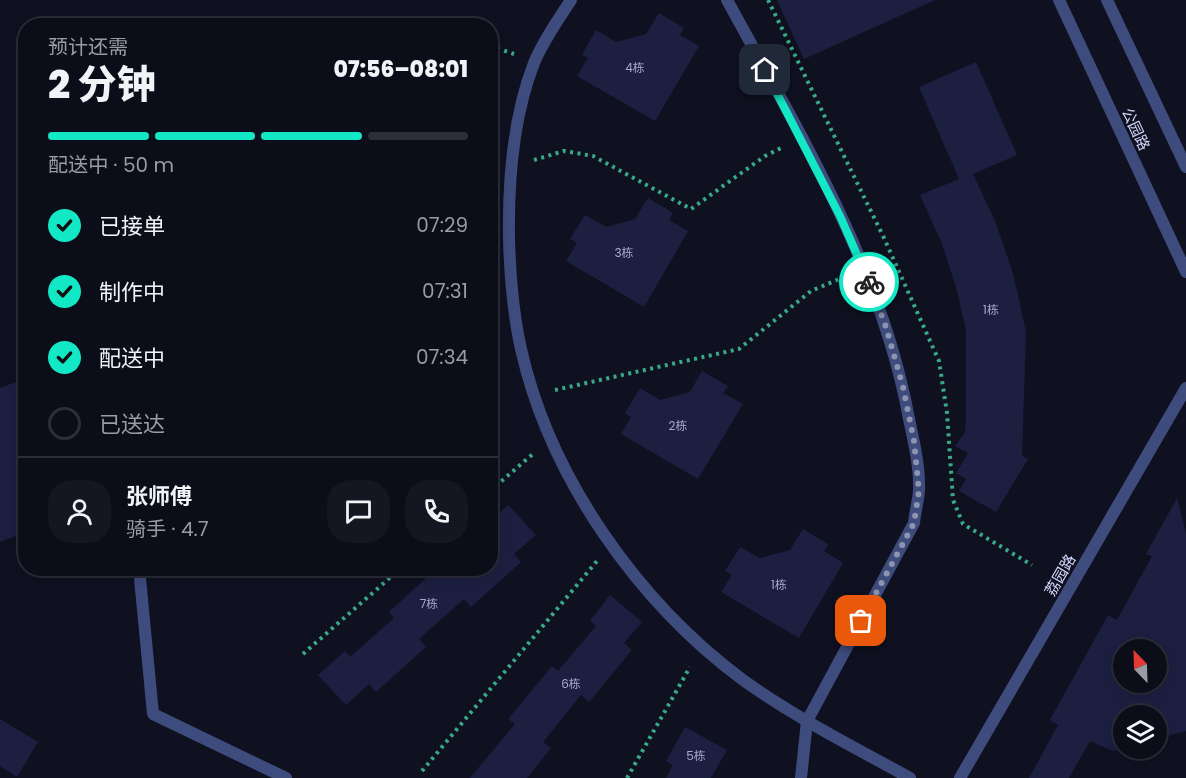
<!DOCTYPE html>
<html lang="zh">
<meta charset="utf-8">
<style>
body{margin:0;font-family:Poppins,"Noto Sans SC",sans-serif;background:#141622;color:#f1f3f6;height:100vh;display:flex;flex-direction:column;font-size:22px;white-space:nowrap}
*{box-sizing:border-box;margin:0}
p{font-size:20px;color:#9a9ca2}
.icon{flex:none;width:33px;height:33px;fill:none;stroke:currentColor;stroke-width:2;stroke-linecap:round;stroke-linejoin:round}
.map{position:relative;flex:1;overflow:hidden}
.details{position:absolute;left:18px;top:18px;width:480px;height:558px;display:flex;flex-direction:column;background:#0b0d19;border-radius:24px;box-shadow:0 3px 15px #0003,0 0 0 2px #2b2d38}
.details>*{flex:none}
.needle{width:39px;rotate:337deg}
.buttons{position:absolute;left:1113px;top:639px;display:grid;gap:12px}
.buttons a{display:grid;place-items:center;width:54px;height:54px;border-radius:50%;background:#0b0d19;box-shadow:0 3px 15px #0003,0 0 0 2px #2b2d38;font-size:30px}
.pin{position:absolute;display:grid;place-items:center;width:51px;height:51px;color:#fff;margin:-26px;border-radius:12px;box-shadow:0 3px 9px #0006}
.courier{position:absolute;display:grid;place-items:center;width:60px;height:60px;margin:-30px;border:4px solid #12e8c5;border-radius:50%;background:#fff;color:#222;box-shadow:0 2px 8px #0007}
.head em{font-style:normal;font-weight:800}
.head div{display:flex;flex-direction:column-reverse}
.head{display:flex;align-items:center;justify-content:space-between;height:102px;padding:0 30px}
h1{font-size:39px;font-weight:800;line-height:45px}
.bar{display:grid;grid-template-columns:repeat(4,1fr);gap:9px 6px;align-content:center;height:72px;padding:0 30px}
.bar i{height:8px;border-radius:4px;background:#2b2d38}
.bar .on{background:#12e8c5}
.bar p{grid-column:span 4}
.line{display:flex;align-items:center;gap:15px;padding:0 30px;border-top:2px solid #2b2d38}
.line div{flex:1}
.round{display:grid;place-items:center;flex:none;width:63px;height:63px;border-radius:24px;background:#141622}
ol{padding:0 30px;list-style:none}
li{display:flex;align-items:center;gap:18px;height:66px}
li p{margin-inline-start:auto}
li .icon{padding:6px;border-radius:50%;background:#12e8c5;color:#111;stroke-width:4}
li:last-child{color:#9a9ca2}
li i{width:33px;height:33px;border:3px solid #2b2d38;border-radius:50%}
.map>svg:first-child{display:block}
.building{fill:#1d1f41;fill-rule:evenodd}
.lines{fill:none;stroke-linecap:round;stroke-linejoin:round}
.path{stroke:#38ab86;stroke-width:4;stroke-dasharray:3 4.5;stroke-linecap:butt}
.service{stroke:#3e4c7d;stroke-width:12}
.tertiary{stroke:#3e4c7d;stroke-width:12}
.done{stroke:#8e93af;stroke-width:6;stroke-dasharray:0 10.8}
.route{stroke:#12e8c5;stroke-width:8}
.labels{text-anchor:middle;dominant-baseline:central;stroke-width:5;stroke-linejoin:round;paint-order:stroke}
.number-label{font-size:12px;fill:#a6aacd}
.street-label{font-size:15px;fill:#d3d9fc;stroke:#0f1121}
</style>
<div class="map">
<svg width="1186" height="778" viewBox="0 0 1186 778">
<rect width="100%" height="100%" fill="#0f1121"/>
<path class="building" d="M777 0H935L804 59Z
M659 13 684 28 680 35 699 46 655 121 577 76 588 58 582 55 596 30 616 42 646 34Z
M976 62 1017 155 973 174 995 221 1013 273 1026 332 1022 456 1028 459 996 512 959 491 966 479 956 473 968 453 955 446 965 432 966 418V330L956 287 942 244 920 195 959 179 919 87Z
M648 198 673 213 669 220 688 231 644 307 566 261 577 243 570 239 585 215 606 227 635 219Z
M702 371 728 386 723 393 743 404 698 479 621 434 631 417 625 413 640 388 660 400 690 392Z
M26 378V532L0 542V388Z
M1177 498 1186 534V731L1156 739V716H1124V748L1113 751 1090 741 1069 778H1029L1058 725 1050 720 1108 615 1117 620 1152 556 1146 554ZM1124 650H1156V682H1124Z
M508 505 536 535 514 554 521 562 471 607 464 599 419 639 426 647 376 692 369 684 346 705 318 675 345 651 350 657 394 618 389 612 437 568H490V521Z
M803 529 828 544 824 551 843 563 799 638 721 592 732 575 725 571 740 547 760 558 790 550Z
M610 595 642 622 624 643 632 650 589 702 581 695 543 742 551 748 527 778H470L515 724 508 719 552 666 558 671 596 626 590 621Z
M0 719 38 742 17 777 0 766Z
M685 727 727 750 711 778H666L673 765 666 761Z"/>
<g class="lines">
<path class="path" d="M768 0 884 238 939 361 947 413 953 500 963 524 1032 565
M490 46 514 54
M534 160 564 151 593 156 691 209 765 156 783 147
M555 390 739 349 811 291 844 277
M490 491 534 453
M303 654 401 568
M422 771 597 561
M627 778 690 667"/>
<path class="service" d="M571 0C558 20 543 41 534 63 513 117 508 181 509 239 510 276 513 313 521 349 550 478 638 602 743 680 796 718 854 747 910 778
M727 0C799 132 882 269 909 419 914 442 920 468 919 491 918 502 915 512 914 523L807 721 801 778
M139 568 153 714 286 778"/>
<path class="tertiary" d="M1059 0 1186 272
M1107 0 1186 167
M960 778 1186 388"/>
</g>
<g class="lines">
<path class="done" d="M861 621 914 523 919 491 914 441 903 387 886 327 869 282"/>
<path class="route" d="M765 70 840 216 869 282"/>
</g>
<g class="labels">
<g class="number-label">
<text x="635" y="67">4栋</text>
<text x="624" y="252">3栋</text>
<text x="991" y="309">1栋</text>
<text x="678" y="425">2栋</text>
<text x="779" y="584">1栋</text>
<text x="429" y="603">7栋</text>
<text x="571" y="683">6栋</text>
<text x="696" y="755">5栋</text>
</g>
<g class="street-label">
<text transform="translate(1136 129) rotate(65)">公园路</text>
<text transform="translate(1060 575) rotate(-60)">荔园路</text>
</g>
</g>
</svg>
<div class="buttons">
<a><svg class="needle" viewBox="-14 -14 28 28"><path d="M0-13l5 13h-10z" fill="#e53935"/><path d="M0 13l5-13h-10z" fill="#9a9ca2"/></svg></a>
<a><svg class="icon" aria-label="layers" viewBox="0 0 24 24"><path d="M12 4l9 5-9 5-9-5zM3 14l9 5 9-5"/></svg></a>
</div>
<div class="pin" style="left:861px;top:621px;background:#ea580c"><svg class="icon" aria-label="bag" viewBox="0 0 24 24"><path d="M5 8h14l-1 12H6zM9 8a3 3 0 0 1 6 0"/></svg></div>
<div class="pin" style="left:765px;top:70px;background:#1f2937"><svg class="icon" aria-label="home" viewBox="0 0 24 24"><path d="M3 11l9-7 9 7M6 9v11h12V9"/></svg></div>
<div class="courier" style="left:869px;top:282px"><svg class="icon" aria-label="bike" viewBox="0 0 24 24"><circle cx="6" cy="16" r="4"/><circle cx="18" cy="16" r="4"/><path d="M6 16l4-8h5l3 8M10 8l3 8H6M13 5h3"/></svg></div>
<section class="details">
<div class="head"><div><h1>2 分钟</h1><p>预计还需</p></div><em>07:56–08:01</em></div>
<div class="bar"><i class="on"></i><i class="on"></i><i class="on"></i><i></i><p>配送中 · 50 m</p></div>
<ol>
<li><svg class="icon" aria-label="check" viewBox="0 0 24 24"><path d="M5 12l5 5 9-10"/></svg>已接单<p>07:29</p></li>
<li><svg class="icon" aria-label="check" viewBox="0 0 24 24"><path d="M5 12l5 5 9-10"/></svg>制作中<p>07:31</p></li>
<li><svg class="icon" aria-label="check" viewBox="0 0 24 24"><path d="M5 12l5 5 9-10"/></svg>配送中<p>07:34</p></li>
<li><i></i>已送达</li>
</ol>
<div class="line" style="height:108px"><a class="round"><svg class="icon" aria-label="person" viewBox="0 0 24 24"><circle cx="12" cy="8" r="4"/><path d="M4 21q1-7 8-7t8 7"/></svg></a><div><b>张师傅</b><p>骑手 · 4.7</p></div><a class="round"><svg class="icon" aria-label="chat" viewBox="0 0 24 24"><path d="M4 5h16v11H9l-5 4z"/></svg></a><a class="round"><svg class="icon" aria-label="phone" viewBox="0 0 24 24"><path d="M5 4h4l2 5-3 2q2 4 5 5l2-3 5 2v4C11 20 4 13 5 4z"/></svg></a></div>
</section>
</div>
